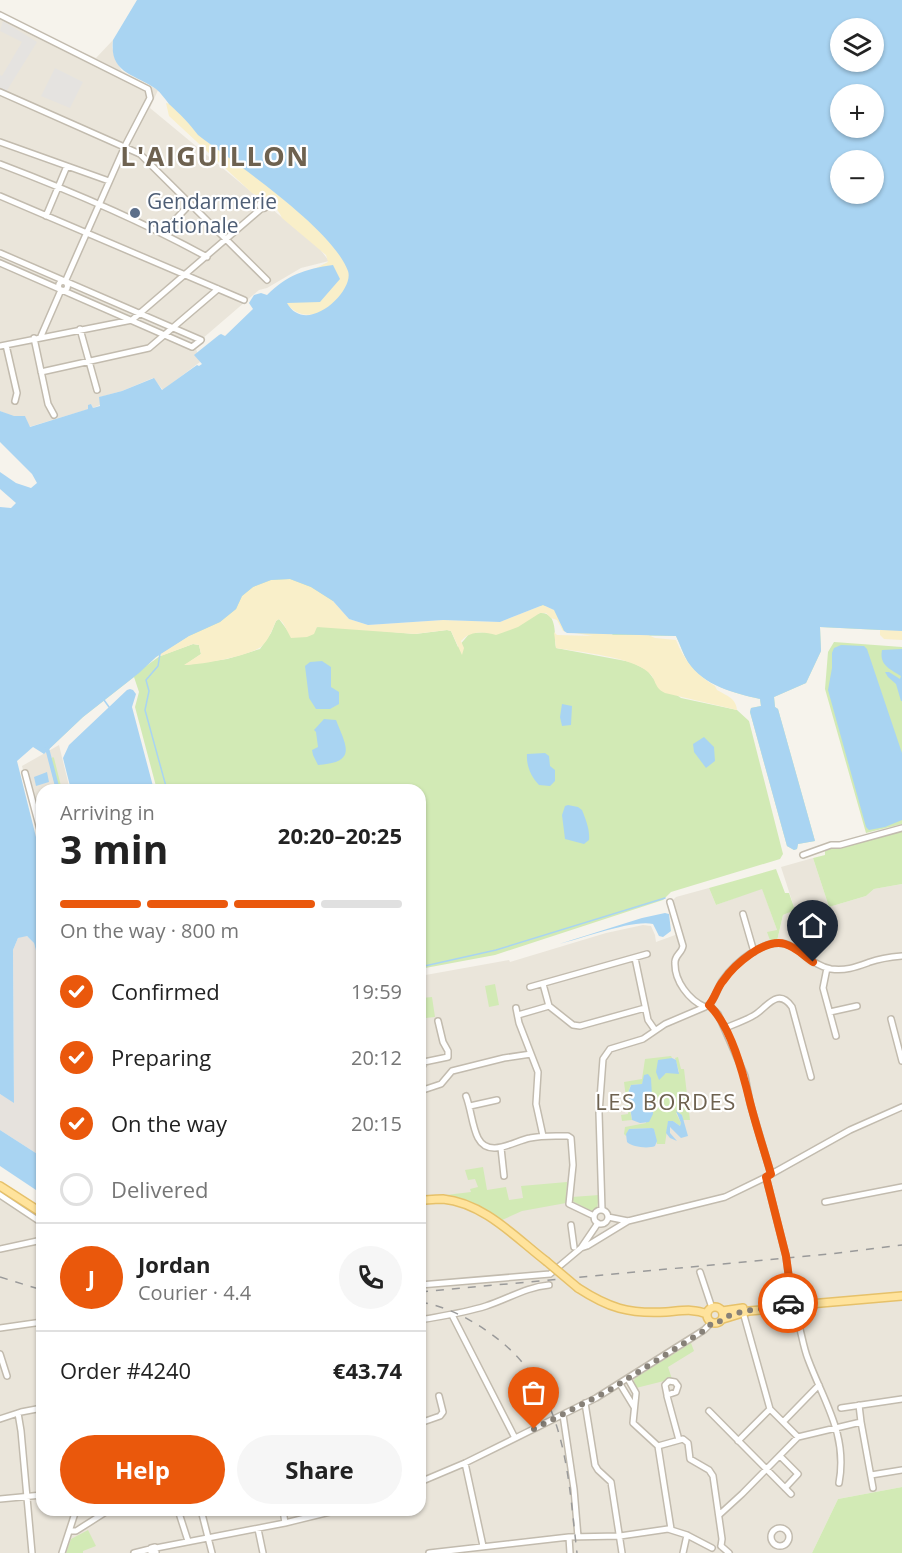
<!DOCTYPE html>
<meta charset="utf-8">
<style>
body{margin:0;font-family:"Open Sans",sans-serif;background:#f6f6f6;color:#222;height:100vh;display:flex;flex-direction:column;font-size:22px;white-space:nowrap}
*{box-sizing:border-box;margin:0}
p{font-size:20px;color:#767676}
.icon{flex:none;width:33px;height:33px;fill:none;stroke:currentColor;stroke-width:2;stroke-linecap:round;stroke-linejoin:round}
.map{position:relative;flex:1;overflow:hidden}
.drawer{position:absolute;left:36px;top:784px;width:390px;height:732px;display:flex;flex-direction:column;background:#fff;border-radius:18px;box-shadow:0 2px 4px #0004}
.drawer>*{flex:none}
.fabs{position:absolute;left:830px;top:18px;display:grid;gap:12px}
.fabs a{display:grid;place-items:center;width:54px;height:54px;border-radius:50%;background:#fff;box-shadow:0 2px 4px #0004;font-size:30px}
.pin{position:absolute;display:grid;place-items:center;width:51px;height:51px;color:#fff;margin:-62px -26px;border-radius:50% 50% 50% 0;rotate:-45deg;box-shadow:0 0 6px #0007}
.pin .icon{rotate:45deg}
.courier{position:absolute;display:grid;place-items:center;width:60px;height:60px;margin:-30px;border:4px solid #ea580c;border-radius:50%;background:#fff;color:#222;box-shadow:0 2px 8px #0007}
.head em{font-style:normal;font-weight:700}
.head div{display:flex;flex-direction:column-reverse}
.head{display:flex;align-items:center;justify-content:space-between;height:102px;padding:0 24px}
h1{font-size:39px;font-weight:700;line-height:45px}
.bar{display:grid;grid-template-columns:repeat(4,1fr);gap:9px 6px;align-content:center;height:72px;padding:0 24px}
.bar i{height:8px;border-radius:4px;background:#e0e0e0}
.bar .on{background:#ea580c}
.bar p{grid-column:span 4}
.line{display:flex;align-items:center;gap:15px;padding:0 24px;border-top:2px solid #e0e0e0}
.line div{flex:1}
.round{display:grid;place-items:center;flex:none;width:63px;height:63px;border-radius:32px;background:#f6f6f6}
ol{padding:0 24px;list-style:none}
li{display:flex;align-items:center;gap:18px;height:66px}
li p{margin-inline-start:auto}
li .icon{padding:6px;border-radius:50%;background:#ea580c;color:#fff;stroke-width:4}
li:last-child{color:#767676}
li i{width:33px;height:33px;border:3px solid #e0e0e0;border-radius:50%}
.cta{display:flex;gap:12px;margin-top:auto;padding:12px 24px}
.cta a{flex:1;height:69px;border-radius:36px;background:#ea580c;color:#fff;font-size:24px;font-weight:700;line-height:69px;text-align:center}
.cta a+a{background:#f6f6f6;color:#222}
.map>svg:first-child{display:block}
.residential{fill:#eae5da}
.industrial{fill:#e6e2dd}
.green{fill:#d2eab5;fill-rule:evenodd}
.sand{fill:#f9efc9}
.parking{fill:#e5e3e0}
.water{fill:#a9d4f2;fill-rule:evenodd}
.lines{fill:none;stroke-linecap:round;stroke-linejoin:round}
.stream{stroke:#a9d4f2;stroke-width:1.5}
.canal{stroke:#a9d4f2;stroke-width:4}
.minor-casing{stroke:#c2bbae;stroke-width:8}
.major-casing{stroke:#e6c16a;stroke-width:10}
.minor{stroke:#fff;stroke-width:5}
.major{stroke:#ffe39c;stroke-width:7}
.rail{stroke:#9a9a9a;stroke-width:1.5;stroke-dasharray:8 8;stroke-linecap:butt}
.major-bridge-casing{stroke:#e6c16a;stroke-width:10;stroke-linecap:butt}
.major-bridge{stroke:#ffe39c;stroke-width:7}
.done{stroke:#878178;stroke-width:6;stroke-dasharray:0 10.8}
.route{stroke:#ea580c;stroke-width:8}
.service-dot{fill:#5c6f8a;stroke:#fff;stroke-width:2}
.labels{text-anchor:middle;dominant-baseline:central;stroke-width:4.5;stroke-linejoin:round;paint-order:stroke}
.service-label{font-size:21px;fill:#4e5e75;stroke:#fff;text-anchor:start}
.neighbourhood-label{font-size:22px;letter-spacing:1.5px;fill:#6e6250;stroke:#fff}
.district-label{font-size:27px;font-weight:bold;letter-spacing:1.5px;fill:#6e6250;stroke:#fff}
</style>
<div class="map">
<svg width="902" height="1553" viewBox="0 0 902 1553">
<rect width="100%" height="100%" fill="#f6f3ec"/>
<path class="residential" d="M0 16 96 58 113 40 112 47 116 61 122 71 158 90 150 108 319 248 329 261 301 268 267 288 259 290 195 345 200 362 163 390 153 378 122 391 100 397V405L93 408 91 404 89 409 29 427 25 416 14 417 0 411Z
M59 745 70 790H42V845L22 766Z
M813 858 829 907 866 896 874 889 902 884V1487L838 1499 812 1553H0V1185L42 1213V1510H420V976L509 960 510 962 606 933 643 925 651 926 655 935 656 942 678 934 675 924 680 922 673 900 676 897 709 888 716 905 762 888 777 930V941L783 915 795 910 781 867Z"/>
<path class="industrial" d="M23 936H27L34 943 42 974V1157L0 1130V1094L14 1102 13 950 18 938Z"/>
<path class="green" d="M239 0H902L880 630 820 627 821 651 806 683 774 697 775 707 778 709 815 841 798 844 797 849 794 850 787 846 750 712 751 708 761 706 760 699C734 693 704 685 688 662 683 654 680 644 676 636L613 635 548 606 333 601 189 636 156 657 146 666 160 656 193 644 199 645 201 654 185 665 227 659 260 649 271 633 276 621 279 619 288 631 326 626 415 634 447 630 451 631 458 647 470 633 488 632 540 613C558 612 554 635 556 648L631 662 647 670 653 678 681 698 737 710 749 721 783 854 780 859 671 892 663 900 495 955 420 969V790H157L135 707 139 692 134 677 83 717 49 749 0 648 480 382 773 714ZM840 28H873V62H840ZM840 94H873V128H840ZM840 160H873V194H840Z
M834 642 902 647V824L866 833 825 689 828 652Z
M53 757 54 758 62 790H56L49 760Z
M902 830V884L874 889 866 896 829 907 813 858 825 855V851L835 847Z
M776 869 785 893H789L795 910 783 915 777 941 771 943 767 932 777 930 762 889 716 905 709 888Z
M495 984 499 1005 489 1007 485 986Z
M432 997 435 1017 426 1018 422 998Z
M671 1056 672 1058 666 1060 663 1075 666 1073 679 1072 675 1058 678 1057 681 1069H684L690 1120H683L682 1115 676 1113 681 1123 680 1126 673 1121 668 1123 665 1144H657L654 1130 651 1128 629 1129 626 1136 624 1134 625 1127 646 1123 644 1078 642 1084 631 1085C625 1095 630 1109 632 1120L622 1121 621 1115 628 1114 624 1082 642 1079 645 1059Z
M483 1167 487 1190 506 1187 509 1200 523 1198 521 1186 567 1182 566 1203 522 1211 500 1221 446 1197V1195L471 1192 470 1189 478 1187 475 1179 468 1180 465 1170Z
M599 1195 597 1209 592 1211 572 1201V1197Z
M691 1343 694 1351 668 1367 672 1379 636 1388 633 1383 635 1378Z
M902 1487V1553H812L838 1499Z
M88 1530 96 1546 83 1551V1553H66L71 1539Z"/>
<path class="sand" d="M166 103 182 107 277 178 358 266 340 307C317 314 300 323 284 300L314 269 328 262 326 255 282 218C278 206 263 198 252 193L169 116Z
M290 579 311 587 333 601 349 619 368 625 443 620 500 622 543 605 613 635H648L655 638 676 640C684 661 697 675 715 686L717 690C727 696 736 698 737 710L665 693C653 687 657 679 648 672 631 657 580 652 556 648L554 632 557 635 593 636 563 631 557 620 551 618 546 613H540L518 627 496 635C483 631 470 631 461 641L464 648 462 655 451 631 447 630 415 634 317 627 314 634 307 637 291 638 283 623 279 619 276 621C272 630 269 639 262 646 251 656 199 665 184 665L201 654 199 645 193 644 161 656 160 654 189 636 220 622 236 609 242 596 253 587 271 580Z
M893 625H902V640L884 639 880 635V630Z"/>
<path class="parking" d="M3 21 37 42 6 92 0 90V75L2 76 22 42 0 31Z
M55 68 83 82 70 108 41 96Z
M785 1272 789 1295 785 1301 783 1286H773L772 1275Z"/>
<path class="water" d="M137 0H902V631L820 627 821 651 806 683 774 697 775 707 778 709 815 841 798 844 797 849 794 850 787 846 750 712 751 708 761 706 760 699C734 693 704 686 688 662 683 654 680 644 676 636L567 633 564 631 554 610 543 605 500 622 443 620 368 625 349 619 333 601 311 587 290 579 271 580 253 587 242 596 236 609 220 622 189 636 156 657 139 673 83 717 44 754 33 747 17 761 42 861V974L34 943 27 936 18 938 13 950 14 1103 0 1094V507L11 508 16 503 0 489V472L16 483 31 488 37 483 32 474 0 442V411L14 416H25L30 427 88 409V405L91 404 93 408 100 406 99 397 122 391 154 378 162 390 197 365 199 366 202 364 194 355 219 335 221 334 225 336 253 309 249 303 254 295 261 293 267 295C287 275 305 269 333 265L340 279 320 302 287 303C306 337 355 291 348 271 332 228 236 164 198 135 189 123 180 114 169 104 165 99 161 93 156 89 135 74 109 74 113 40ZM840 28H873V62H840ZM840 94H873V128H840ZM873 160V194H840V160Z
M841 645 864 646 867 649 902 753V820L885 827 869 830 866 827 828 690 832 668V653L834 648Z
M902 649V701H901L896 684 888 677 885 672H889L900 679 901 676C890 669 879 665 882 650Z
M322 661 331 667V687L339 692V704L330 709H316L309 698 305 666 310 662Z
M130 689 133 690 136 694 132 707 154 790H71L63 758 69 745 127 690Z
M562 704 572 706 571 725 562 726 560 717Z
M324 719 336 720C346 746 358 762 318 765L313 755 312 750 318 747 316 732 314 730Z
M704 737 714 747 715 761 706 768 694 752 693 744Z
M545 753 549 756 550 766 555 770V781L550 786 539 785C531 777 526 765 527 754Z
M47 772 49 782 36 786 34 777Z
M568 805 578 807 582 810C586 820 590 830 589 840L584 844 565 839 562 815 565 806Z
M665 913 669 914 671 931 663 937 659 936 653 924C634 919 580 939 559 944L642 918Z
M672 1058 676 1060 679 1074 666 1073 659 1080 656 1072 658 1060Z
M648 1074 651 1078 653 1114 649 1122 640 1123 632 1120 628 1093 631 1085 642 1084 644 1075Z
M676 1111 682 1115 688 1136 681 1138 670 1127V1133L677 1141 670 1138 666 1133 668 1121H673L680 1126 681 1123Z
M652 1128 654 1129 657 1141 655 1146C648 1149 632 1147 627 1142L626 1134 629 1129Z
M0 1130 42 1157V1194L0 1166Z"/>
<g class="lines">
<path class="stream" d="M160 654 158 666 146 680 149 691 145 710 167 790
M104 700 109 707
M420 967 496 950 665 898"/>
<path class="canal" d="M47 748 58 790"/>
<defs>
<path id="minor" d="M0 15 148 89 150 98 125 146 65 282
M0 92 140 154 267 280
M0 142 109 181
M0 164C71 191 140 220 207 257
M0 196 244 300
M259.5 205a3.5 3.5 0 1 1 7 0a3.5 3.5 0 1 1-7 0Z
M46 216 67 166
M166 235 174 221 190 204
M0 253 201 340 192 347 0 263
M58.5 286a4.5 4.5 0 1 1 9 0a4.5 4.5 0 1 1-9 0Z
M80 329 97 390
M41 336 61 290
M34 338 48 404 54 415
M6 345 17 393 15 401
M0 346 132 320 262 208
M41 372 149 348 218 289
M25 773 42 837
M803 855 831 845H840L902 828
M670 902 683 946C682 953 675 955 675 962 674 981 689 1000 705 1007L709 1005 718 1014 745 1076 750 1103 771 1174
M743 914 754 952
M635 958 648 1020 655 1030
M827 968 823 988 836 1036
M543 984 549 1006
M530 987 647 954
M709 1005C715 999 717 989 722 981 735 963 767 934 791 946 805 953 814 966 831 969 846 971 856 967 870 962 881 958 891 957 902 956
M516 1008 519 1023 538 1072 536 1104 543 1136
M830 1012 857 1006
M518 1015 549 1006 573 1025 580 1026 645 1008
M891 1019 902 1061
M725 1028C735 1024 747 1020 756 1014 767 1007 778 987 792 1007L811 1077
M420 1073 424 1062 448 1057V1051L443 1042 438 1021
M420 1091 441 1084 452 1071 504 1058 531 1054
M466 1096C471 1109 472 1126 478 1138 489 1159 514 1141 530 1138 543 1135 555 1136 568 1136L571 1138 573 1165 569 1204 594 1216
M470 1106 497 1100
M501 1148 504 1176
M766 1177 786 1256 792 1300
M0 1195 42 1223
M825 1202 902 1187
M602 1210 599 1113 603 1059 610 1049 643 1039 665 1024 705 1007
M594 1217a7 7 0 1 1 14 0a7 7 0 1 1-14 0Z
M608 1217 628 1221 725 1197 766 1177 850 1130 902 1107
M571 1225 574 1247
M581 1248 587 1246 628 1221
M0 1249 42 1240
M700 1272 712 1308
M420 1285 550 1274 581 1248 598 1223
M794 1310C801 1326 802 1344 808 1359 824 1402 848 1435 839 1483
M743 1312 770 1409 798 1437
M452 1315 515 1438
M420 1320C442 1316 464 1313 486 1306 508 1299 526 1287 549 1285
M0 1328 42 1322
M0 1354 7 1376
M628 1379 636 1393 633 1423 658 1446 671 1529
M620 1384 634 1407
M667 1395 676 1392 678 1386 675 1382 669 1381 665 1385 667 1395V1396L679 1440
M585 1403 595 1465 598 1470 611 1482 622 1553
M841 1408 902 1399
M709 1411 791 1494
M18 1413 21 1431 32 1553
M563 1415 574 1489 578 1537
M0 1419 21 1412 42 1408
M783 1422 819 1385
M861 1422 873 1488
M420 1423 440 1416 443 1412 439 1396
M738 1441 770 1409
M658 1446 683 1439 688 1443 690 1459 709 1470 713 1476 722 1539 721 1546
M780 1456 798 1474 785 1488
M465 1463 483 1546
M871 1475 902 1470
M420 1482 465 1463 596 1398 704 1330 712 1322
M0 1499 42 1495
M178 1510 188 1541
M201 1510 212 1553
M283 1510 285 1523
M719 1515 742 1494 798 1437 861 1422 859 1405
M771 1537a9 9 0 1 1 18 0a9 9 0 1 1-18 0Z
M258 1529 263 1553
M71 1531H76L109 1510
M569 1537 570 1553
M721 1546 729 1553
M155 1547 156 1552H151V1548Z
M156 1548 285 1523 338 1510
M62 1553 76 1510
M134 1553 150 1549
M429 1553 569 1537 620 1536 668 1529 687 1535 712 1548
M683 1553 687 1535"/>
<path id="major" d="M0 1186 42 1213
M420 1200C428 1200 436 1199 443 1199 484 1203 516 1238 546 1261
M578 1288C609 1308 628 1314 666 1312 680 1311 694 1308 707 1314
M788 1305a5 5 0 1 1 10 0a5 5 0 1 1-10 0Z
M798 1305 902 1296
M707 1315a8 8 0 1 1 16 0a8 8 0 1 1-16 0Z
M722 1311 743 1308
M723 1319 749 1311 788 1308"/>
</defs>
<use href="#minor" class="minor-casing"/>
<use href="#major" class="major-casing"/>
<use href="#minor" class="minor"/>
<use href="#major" class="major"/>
<path class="rail" d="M0 1277 42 1290
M420 1292 830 1254 902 1245
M420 1302C444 1306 467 1317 487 1331 566 1385 567 1467 577 1553"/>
<defs>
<path id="major-bridge" d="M546 1261 578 1288"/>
</defs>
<use href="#major-bridge" class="major-bridge-casing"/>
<use href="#major-bridge" class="major-bridge"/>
</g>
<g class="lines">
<path class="done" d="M534 1429 608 1391 705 1330 712 1323 719 1322C732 1309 770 1308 788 1308V1303"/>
<path class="route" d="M788 1303 792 1300 786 1256 766 1177 771 1174C764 1150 756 1126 750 1102 743 1073 731 1026 709 1005 715 998 717 988 723 981 734 965 764 938 785 944 796 947 804 956 813 962"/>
</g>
<circle class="service-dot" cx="135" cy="213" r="6"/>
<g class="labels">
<g class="service-label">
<text x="147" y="201">Gendarmerie<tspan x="147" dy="24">nationale</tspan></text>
</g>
<g class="neighbourhood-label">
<text x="666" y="1101">LES BORDES</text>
</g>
<g class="district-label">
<text x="215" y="155">L'AIGUILLON</text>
</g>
</g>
</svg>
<div class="fabs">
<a><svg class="icon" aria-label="layers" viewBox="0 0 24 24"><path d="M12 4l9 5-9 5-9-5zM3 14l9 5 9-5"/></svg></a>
<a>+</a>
<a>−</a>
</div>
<div class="pin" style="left:534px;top:1429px;background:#ea580c"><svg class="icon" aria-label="bag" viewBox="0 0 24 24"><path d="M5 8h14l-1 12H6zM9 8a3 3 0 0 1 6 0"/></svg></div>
<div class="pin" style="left:813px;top:962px;background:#1f2937"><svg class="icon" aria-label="home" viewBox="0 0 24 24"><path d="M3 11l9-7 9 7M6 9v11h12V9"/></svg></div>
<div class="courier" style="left:788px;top:1303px"><svg class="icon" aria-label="car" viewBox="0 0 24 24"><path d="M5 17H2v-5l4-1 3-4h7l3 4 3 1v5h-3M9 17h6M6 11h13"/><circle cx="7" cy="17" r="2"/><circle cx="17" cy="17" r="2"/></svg></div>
<section class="drawer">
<div class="head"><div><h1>3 min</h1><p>Arriving in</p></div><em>20:20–20:25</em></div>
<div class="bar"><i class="on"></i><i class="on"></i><i class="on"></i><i></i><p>On the way · 800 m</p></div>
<ol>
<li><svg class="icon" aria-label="check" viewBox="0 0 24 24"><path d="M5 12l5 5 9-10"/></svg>Confirmed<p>19:59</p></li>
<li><svg class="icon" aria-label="check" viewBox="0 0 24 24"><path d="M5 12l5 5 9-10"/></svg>Preparing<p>20:12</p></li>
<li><svg class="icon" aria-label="check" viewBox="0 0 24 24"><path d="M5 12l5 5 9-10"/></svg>On the way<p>20:15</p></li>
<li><i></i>Delivered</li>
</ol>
<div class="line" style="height:108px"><b class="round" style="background:#ea580c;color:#fff">J</b><div><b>Jordan</b><p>Courier · 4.4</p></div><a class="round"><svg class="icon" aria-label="phone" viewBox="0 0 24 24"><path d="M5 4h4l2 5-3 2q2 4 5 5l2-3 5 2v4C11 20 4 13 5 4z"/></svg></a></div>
<div class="line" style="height:78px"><div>Order #4240</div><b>€43.74</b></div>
<div class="cta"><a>Help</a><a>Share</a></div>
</section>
</div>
